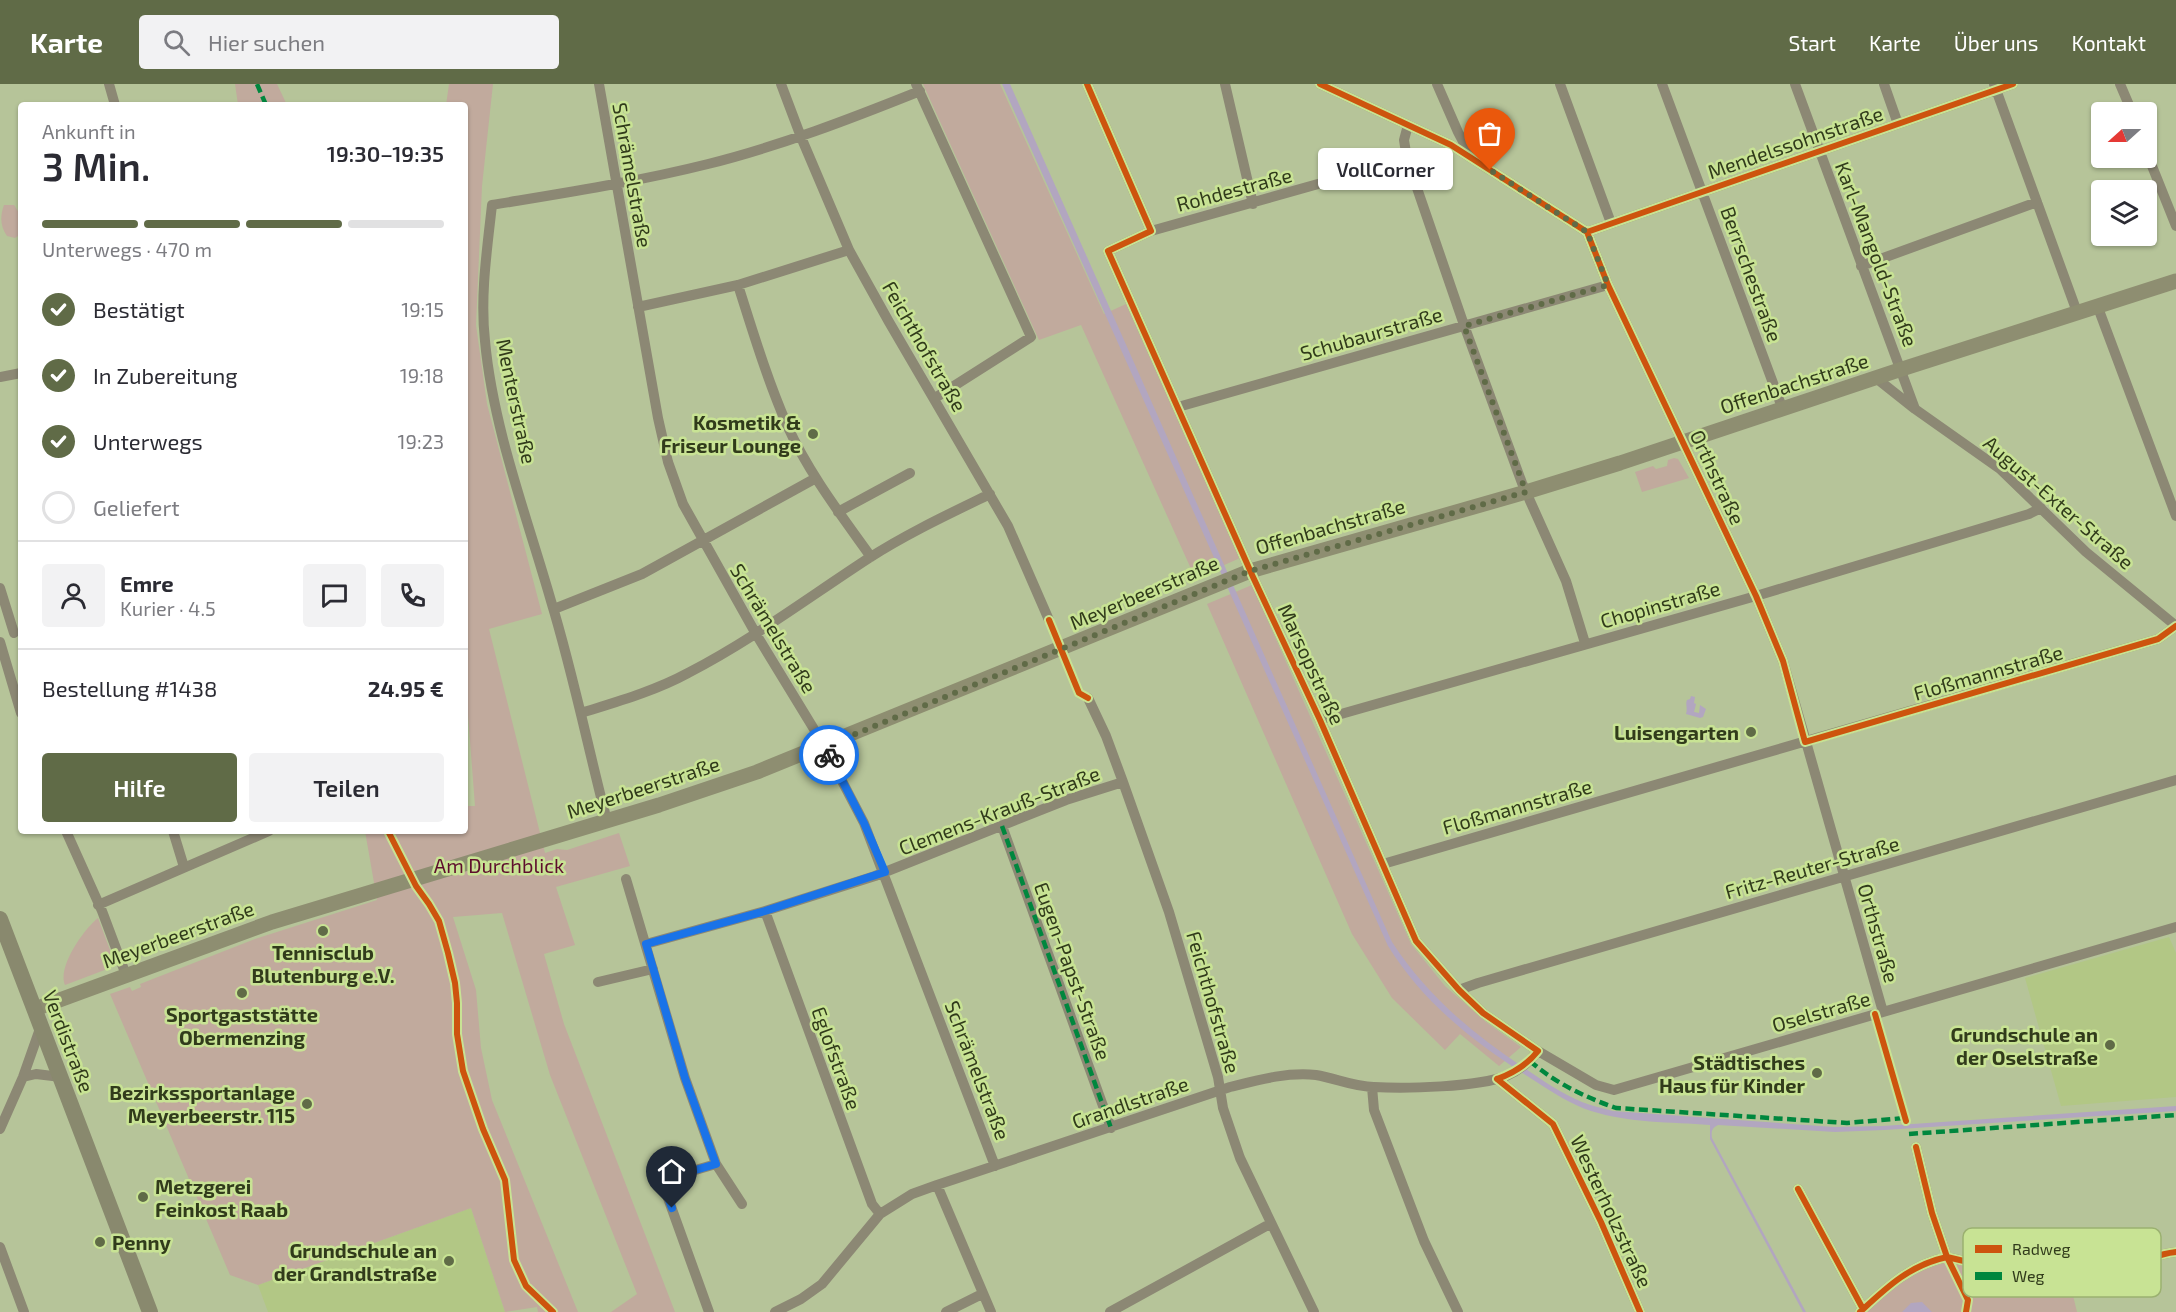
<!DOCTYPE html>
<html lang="de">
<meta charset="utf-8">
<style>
body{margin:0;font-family:"Exo 2",sans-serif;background:#f2f2f3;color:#2b2b33;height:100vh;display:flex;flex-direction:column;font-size:22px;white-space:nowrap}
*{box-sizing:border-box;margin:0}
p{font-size:20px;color:#7c7c81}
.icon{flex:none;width:33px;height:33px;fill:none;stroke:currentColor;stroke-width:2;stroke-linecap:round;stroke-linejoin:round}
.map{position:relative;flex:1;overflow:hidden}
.drawer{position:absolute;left:18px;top:18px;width:450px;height:732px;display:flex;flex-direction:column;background:#fff;border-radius:6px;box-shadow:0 2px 4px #0004}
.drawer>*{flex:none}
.needle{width:39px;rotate:249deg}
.fabs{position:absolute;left:2091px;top:18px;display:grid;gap:12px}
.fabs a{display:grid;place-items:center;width:66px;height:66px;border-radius:6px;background:#fff;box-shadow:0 2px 4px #0004;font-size:30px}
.pin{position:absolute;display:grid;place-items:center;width:51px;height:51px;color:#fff;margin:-62px -26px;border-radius:50% 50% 50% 0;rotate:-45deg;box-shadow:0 0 6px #0007}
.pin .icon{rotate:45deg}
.courier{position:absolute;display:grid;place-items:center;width:60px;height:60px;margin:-30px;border:4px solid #1a73e8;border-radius:50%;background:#fff;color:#222;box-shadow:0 2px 8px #0007}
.bubble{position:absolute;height:42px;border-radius:6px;background:#fff;box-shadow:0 2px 4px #0004;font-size:20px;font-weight:600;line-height:42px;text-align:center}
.headline em{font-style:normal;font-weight:600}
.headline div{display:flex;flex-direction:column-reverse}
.headline{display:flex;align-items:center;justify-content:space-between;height:102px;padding:0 24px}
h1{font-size:39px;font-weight:600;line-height:45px}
.bar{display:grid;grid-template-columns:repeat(4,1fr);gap:9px 6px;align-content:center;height:72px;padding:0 24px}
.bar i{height:8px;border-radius:4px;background:#e1e1e2}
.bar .selected{background:#606b47}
.bar p{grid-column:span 4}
.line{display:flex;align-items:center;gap:15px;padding:0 24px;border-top:2px solid #e1e1e2}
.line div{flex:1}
.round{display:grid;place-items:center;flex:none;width:63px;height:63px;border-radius:6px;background:#f2f2f3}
ol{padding:0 24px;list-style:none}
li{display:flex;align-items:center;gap:18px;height:66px}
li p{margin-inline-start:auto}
li .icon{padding:6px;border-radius:50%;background:#606b47;color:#fff;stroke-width:4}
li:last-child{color:#7c7c81}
li i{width:33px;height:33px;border:3px solid #e1e1e2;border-radius:50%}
.action{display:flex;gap:12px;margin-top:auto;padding:12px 24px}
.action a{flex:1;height:69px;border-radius:6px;background:#606b47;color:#fff;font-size:24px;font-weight:600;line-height:69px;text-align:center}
.action a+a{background:#f2f2f3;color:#2b2b33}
header{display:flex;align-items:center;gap:36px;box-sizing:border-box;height:84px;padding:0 30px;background:#606b47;color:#fff}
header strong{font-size:28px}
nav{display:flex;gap:33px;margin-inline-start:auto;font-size:21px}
.search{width:420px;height:54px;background:#f2f2f3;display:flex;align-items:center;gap:15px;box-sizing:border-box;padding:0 21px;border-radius:6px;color:#7c7c81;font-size:22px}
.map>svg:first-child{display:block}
.built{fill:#b2c785}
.green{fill:#c1aa9d}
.water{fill:#b2a6c0}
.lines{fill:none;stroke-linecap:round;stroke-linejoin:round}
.street{stroke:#8c8874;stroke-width:10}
.secondary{stroke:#8e8e71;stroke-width:15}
.primary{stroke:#89896e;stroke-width:16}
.quiet{stroke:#00873e;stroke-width:4.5;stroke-dasharray:9 4.5;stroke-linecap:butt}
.cycleway-casing{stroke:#c8e394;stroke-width:10}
.cycleway{stroke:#cd540e;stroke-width:6}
.done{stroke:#606b47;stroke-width:6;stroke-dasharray:0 10.8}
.route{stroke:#1a73e8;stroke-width:8}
.poi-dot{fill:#606b47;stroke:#c8e394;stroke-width:2}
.labels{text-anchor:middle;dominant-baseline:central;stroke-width:5;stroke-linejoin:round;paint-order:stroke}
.street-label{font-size:20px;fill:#313b1b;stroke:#c8e394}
.poi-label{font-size:20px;font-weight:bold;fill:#313b1b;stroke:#c8e394;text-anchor:end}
.park-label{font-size:20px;fill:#5e0e2d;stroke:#c8e394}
.key{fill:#c8e394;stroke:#9bb170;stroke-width:1.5}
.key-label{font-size:16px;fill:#313b1b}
</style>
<header>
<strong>Karte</strong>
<div class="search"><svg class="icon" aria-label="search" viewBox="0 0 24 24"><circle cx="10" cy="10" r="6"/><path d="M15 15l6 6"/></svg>Hier suchen</div>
<nav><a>Start</a><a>Karte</a><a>Über uns</a><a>Kontakt</a></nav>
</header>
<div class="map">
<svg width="2176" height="1228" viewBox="0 0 2176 1228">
<rect width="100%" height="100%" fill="#b6c499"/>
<path class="built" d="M2169 853 2176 869V1013L2061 1022 2025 894Z
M471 1124 505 1228H268L258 1201Z"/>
<path class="green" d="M235 0H277L287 21H238Z
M449 0H493L482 102 476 241 487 320 542 530 489 545 545 769 557 765 567 766 619 749 630 782 556 803 575 861 544 870 564 940 675 1228H611L637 1210 550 991 502 829 453 833 476 906 481 964 492 1016 578 1228H538L537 1223 505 1228 471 1124 258 1201 230 1191 110 910 130 903 132 907 141 903 140 900 255 855 377 816 365 747H465V722H475L465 592V21H446Z
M923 0H1000L1104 230 1126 220 1240 474 1211 487H1192L1081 241 1039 256Z
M4 121H14L21 132V150L15 154 7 152C0 142 0 132 4 121Z
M1674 374 1678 375 1689 394 1642 408 1635 388 1653 382 1656 385 1667 382 1668 376Z
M1252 501 1411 860 1445 902 1486 938 1521 963 1499 982 1460 950 1445 966 1392 914 1352 850 1207 520Z
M98 834 113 874 110 884 65 901C57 883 84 845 98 834Z
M1948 1172 2070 1199 2077 1228H1856L1906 1186Z"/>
<path class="water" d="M1002 0H1010L1392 858C1426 910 1471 949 1523 983 1542 996 1561 1009 1582 1018 1592 1022 1603 1024 1613 1027L1834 1043 1883 1042 2176 1022V1027L1884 1046 1835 1048 1718 1041C1712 1044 1711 1047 1712 1054L1806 1228H1803L1710 1055V1041C1671 1038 1629 1039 1591 1027 1572 1021 1552 1008 1535 997 1476 960 1425 921 1388 862Z
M1691 612 1695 613 1694 619 1696 620 1694 628 1699 629 1700 621 1706 625 1703 633 1700 634 1686 630C1688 624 1685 620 1687 616L1690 615Z
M1922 1218 1932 1228H1902L1911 1219Z"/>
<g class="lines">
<path class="street" d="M109 0 115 21
M599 0 658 334 668 378 683 420 756 550 820 655 864 739 995 1082
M781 0 801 53 849 166 889 238 1008 442 1049 536
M916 0 1031 253 935 314
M1087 0 1151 147
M1225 0 1253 120
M1320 0 1451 61 1587 148
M1437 0 1458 48 1471 73
M1560 0 1611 139
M1662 0 1783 326
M1795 0 1915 325
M1884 0 1898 40
M1994 0 2077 228
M2120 0 2132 28
M1408 41 1404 56 1407 75 1464 241 1522 399 1566 497 1585 559
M2146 67 2176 142
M1407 75 1151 147 1108 167 1253 493 1320 636 1416 857 1459 906 1483 929 1538 967 1596 1001 1614 1006 2176 843
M1587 148 1608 201 1756 512 1783 577 1883 928
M1587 148 2013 0
M1861 182 2037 118
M738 201C753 248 767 295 787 341 808 388 841 431 871 473
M2097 221 2176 432
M638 223 738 201 849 166
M0 293 21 289
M1876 294 1915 325 2000 385 2086 468 2176 542
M1178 323 1608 201
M838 428 910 389
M0 504 14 549
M554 525 642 490 816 394
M0 558 21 629
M1088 614 1106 652 1123 698 1169 828 1218 993 1223 1024 1240 1074 1314 1228
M581 629C616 618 655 607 688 589 752 556 809 513 869 474 908 449 949 430 990 410
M1320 636 1756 512 2029 430 2041 424
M607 737C588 664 573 589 551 517 527 433 493 344 485 257 480 212 487 166 492 121 564 109 636 98 708 80 780 62 850 35 920 7
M1002 742 1111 1044
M66 747 102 827 126 891
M173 747 184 783
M1383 780 2158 555 2176 542
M626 795 685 994 716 1080 742 1120
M98 821 269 747
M765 827 872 1120 880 1130
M646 860 765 827 875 792 1066 716 1123 698
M598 898 653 885
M1459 906 1478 899 2176 696
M23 993 36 990 61 993
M1497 995 1553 1040 1601 1138 1640 1228
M1372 1003 1374 1026 1424 1157 1458 1228
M0 1045 23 993 41 942
M1916 1063 1932 1129 1947 1173
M937 1101 991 1228
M1798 1105 1863 1225
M0 1163 24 1228
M709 1228 664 1103 668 1094 716 1080
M775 1228 801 1215 822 1200 880 1130 912 1110 937 1101 1230 1003C1258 996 1286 988 1316 991 1335 994 1354 1003 1374 1003 1405 1005 1478 1003 1506 992 1519 987 1529 978 1538 967
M946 1228 982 1210
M1110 1228 1270 1140
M1860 1228C1887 1203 1910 1181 1947 1173L2069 1202C2108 1202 2138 1172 2176 1168"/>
<path class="secondary" d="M35 925 272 838 659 721 757 688 1250 487 1526 408 1620 379 1902 285 2176 197"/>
<path class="primary" d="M0 835 150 1228"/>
<path class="quiet" d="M257 0 266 21
M1002 742 1111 1044
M1530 977C1555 999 1585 1013 1616 1024L1847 1039 1905 1034
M1909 1050 2176 1031"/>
<defs>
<path id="cycleway" d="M1087 0 1151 147 1108 167 1253 493 1320 636 1416 857 1459 906 1483 929 1538 967C1527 981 1514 989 1497 995
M1320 0 1451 61 1587 148
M1587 148 1608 201 1756 512 1783 577 1805 658 2158 555 2176 542
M1587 148 2013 0
M1049 536 1079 609 1088 614
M388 747 416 802 429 820 439 837 448 869 455 899 457 919V950L463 987 483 1045 505 1096 514 1176 526 1202 553 1228
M1875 930 1906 1037
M1497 995 1553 1040 1601 1138 1640 1228
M1916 1063 1932 1129 1947 1173 1968 1216 1966 1228
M1798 1105 1863 1225
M1860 1228C1887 1203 1910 1181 1947 1173L2069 1202C2108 1202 2138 1172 2176 1168"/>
</defs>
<use href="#cycleway" class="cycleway-casing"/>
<use href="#cycleway" class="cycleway"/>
</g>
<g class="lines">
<path class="done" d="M829 671 824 663 1250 487 1526 408 1464 242 1608 201 1587 148 1490 86"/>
<path class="route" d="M672 1124 664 1103 668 1094 716 1080 685 994 646 860 765 827 885 788 864 739 829 671"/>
</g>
<g class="poi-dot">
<circle cx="813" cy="350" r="6"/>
<circle cx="1751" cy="648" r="6"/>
<circle cx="323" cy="847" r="6"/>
<circle cx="242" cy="909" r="6"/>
<circle cx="2110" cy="961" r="6"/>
<circle cx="1817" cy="989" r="6"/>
<circle cx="307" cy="1020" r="6"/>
<circle cx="143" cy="1113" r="6"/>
<circle cx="100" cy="1158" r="6"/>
<circle cx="449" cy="1177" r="6"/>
</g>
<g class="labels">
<g class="street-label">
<text transform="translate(1795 58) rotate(-19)">Mendelssohnstraße</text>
<text transform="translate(633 91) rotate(80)">Schrämelstraße</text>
<text transform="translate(1234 105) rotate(-15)">Rohdestraße</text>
<text transform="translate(1877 170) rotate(69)">Karl-Mangold-Straße</text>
<text transform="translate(1752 190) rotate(70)">Berrschestraße</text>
<text transform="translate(1371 249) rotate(-16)">Schubaurstraße</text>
<text transform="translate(925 262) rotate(60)">Feichthofstraße</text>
<text transform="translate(1794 299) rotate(-18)">Offenbachstraße</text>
<text transform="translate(517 317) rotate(78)">Menterstraße</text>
<text transform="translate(1718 393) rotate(65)">Orthstraße</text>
<text transform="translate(2059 418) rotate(41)">August-Exter-Straße</text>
<text transform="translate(1330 442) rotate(-16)">Offenbachstraße</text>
<text transform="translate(1144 508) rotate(-23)">Meyerbeerstraße</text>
<text transform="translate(1660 520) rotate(-16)">Chopinstraße</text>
<text transform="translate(774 544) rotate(59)">Schrämelstraße</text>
<text transform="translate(1312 580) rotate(65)">Marsopstraße</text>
<text transform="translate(1988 588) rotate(-16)">Floßmannstraße</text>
<text transform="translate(643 703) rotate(-18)">Meyerbeerstraße</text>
<text transform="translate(1517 722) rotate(-16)">Floßmannstraße</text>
<text transform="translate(999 726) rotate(-21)">Clemens-Krauß-Straße</text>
<text transform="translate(1812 783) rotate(-16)">Fritz-Reuter-Straße</text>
<text transform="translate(1879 849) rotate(74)">Orthstraße</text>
<text transform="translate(178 850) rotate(-20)">Meyerbeerstraße</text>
<text transform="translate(1073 887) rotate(70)">Eugen-Papst-Straße</text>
<text transform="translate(1214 918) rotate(74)">Feichthofstraße</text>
<text transform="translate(1821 927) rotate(-16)">Oselstraße</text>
<text transform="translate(69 957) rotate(69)">Verdistraße</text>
<text transform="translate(837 974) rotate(70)">Eglofstraße</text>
<text transform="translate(978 986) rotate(69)">Schrämelstraße</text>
<text transform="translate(1130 1018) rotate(-19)">Grandlstraße</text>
<text transform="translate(1612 1127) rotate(65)">Westerholzstraße</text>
</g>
<g class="poi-label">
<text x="801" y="338">Kosmetik &amp;<tspan x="801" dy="23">Friseur Lounge</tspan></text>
<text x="1739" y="648">Luisengarten</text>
<text x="323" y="868" text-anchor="middle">Tennisclub<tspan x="323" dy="23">Blutenburg e.V.</tspan></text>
<text x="242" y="930" text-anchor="middle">Sportgaststätte<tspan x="242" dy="23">Obermenzing</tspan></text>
<text x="2098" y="950">Grundschule an<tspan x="2098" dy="23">der Oselstraße</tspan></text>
<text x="1805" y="978">Städtisches<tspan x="1805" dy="23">Haus für Kinder</tspan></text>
<text x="295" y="1008">Bezirkssportanlage<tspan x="295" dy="23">Meyerbeerstr. 115</tspan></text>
<text x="155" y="1102" text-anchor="start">Metzgerei<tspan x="155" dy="23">Feinkost Raab</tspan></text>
<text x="112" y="1158" text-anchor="start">Penny</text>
<text x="437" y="1166">Grundschule an<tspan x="437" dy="23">der Grandlstraße</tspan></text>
</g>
<g class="park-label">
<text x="499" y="781">Am Durchblick</text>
</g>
</g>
<rect x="1963" y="1144" width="198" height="69" rx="9" class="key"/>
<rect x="1975" y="1161" width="27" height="8" fill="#cd540e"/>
<rect x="1975" y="1188" width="27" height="8" fill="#00873e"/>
<g class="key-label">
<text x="2012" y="1171">Radweg</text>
<text x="2012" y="1198">Weg</text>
</g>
</svg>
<div class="fabs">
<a><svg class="needle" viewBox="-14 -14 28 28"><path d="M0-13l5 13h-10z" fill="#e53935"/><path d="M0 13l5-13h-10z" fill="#7c7c81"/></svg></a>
<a><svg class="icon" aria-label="layers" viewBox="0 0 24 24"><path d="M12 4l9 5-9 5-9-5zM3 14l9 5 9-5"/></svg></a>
</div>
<div class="pin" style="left:1490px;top:86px;background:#ea580c"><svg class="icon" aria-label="bag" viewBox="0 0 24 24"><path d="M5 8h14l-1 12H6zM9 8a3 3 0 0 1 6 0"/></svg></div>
<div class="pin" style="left:672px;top:1124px;background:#1f2937"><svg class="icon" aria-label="home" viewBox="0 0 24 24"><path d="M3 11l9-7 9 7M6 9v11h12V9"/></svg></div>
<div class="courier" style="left:829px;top:671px"><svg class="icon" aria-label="bike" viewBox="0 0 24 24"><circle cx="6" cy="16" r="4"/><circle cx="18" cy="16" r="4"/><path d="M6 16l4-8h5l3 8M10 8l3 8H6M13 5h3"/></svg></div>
<div class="bubble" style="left:1318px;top:64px;width:135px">VollCorner</div>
<section class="drawer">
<div class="headline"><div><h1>3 Min.</h1><p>Ankunft in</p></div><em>19:30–19:35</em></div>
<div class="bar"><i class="selected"></i><i class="selected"></i><i class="selected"></i><i></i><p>Unterwegs · 470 m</p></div>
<ol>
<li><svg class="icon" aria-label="check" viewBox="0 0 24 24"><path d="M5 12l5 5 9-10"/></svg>Bestätigt<p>19:15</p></li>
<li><svg class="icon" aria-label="check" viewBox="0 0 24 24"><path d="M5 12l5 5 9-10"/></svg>In Zubereitung<p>19:18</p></li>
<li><svg class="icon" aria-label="check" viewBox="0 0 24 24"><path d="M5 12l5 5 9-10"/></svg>Unterwegs<p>19:23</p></li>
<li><i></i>Geliefert</li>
</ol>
<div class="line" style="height:108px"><a class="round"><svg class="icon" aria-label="person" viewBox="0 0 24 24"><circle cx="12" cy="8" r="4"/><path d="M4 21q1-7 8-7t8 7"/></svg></a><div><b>Emre</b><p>Kurier · 4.5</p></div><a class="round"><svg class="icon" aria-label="chat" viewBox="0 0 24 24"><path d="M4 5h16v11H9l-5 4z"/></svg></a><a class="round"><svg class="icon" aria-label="phone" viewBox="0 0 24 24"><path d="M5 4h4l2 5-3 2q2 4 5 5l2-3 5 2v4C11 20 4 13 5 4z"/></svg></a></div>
<div class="line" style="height:78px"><div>Bestellung #1438</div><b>24.95 €</b></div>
<div class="action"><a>Hilfe</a><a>Teilen</a></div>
</section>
</div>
